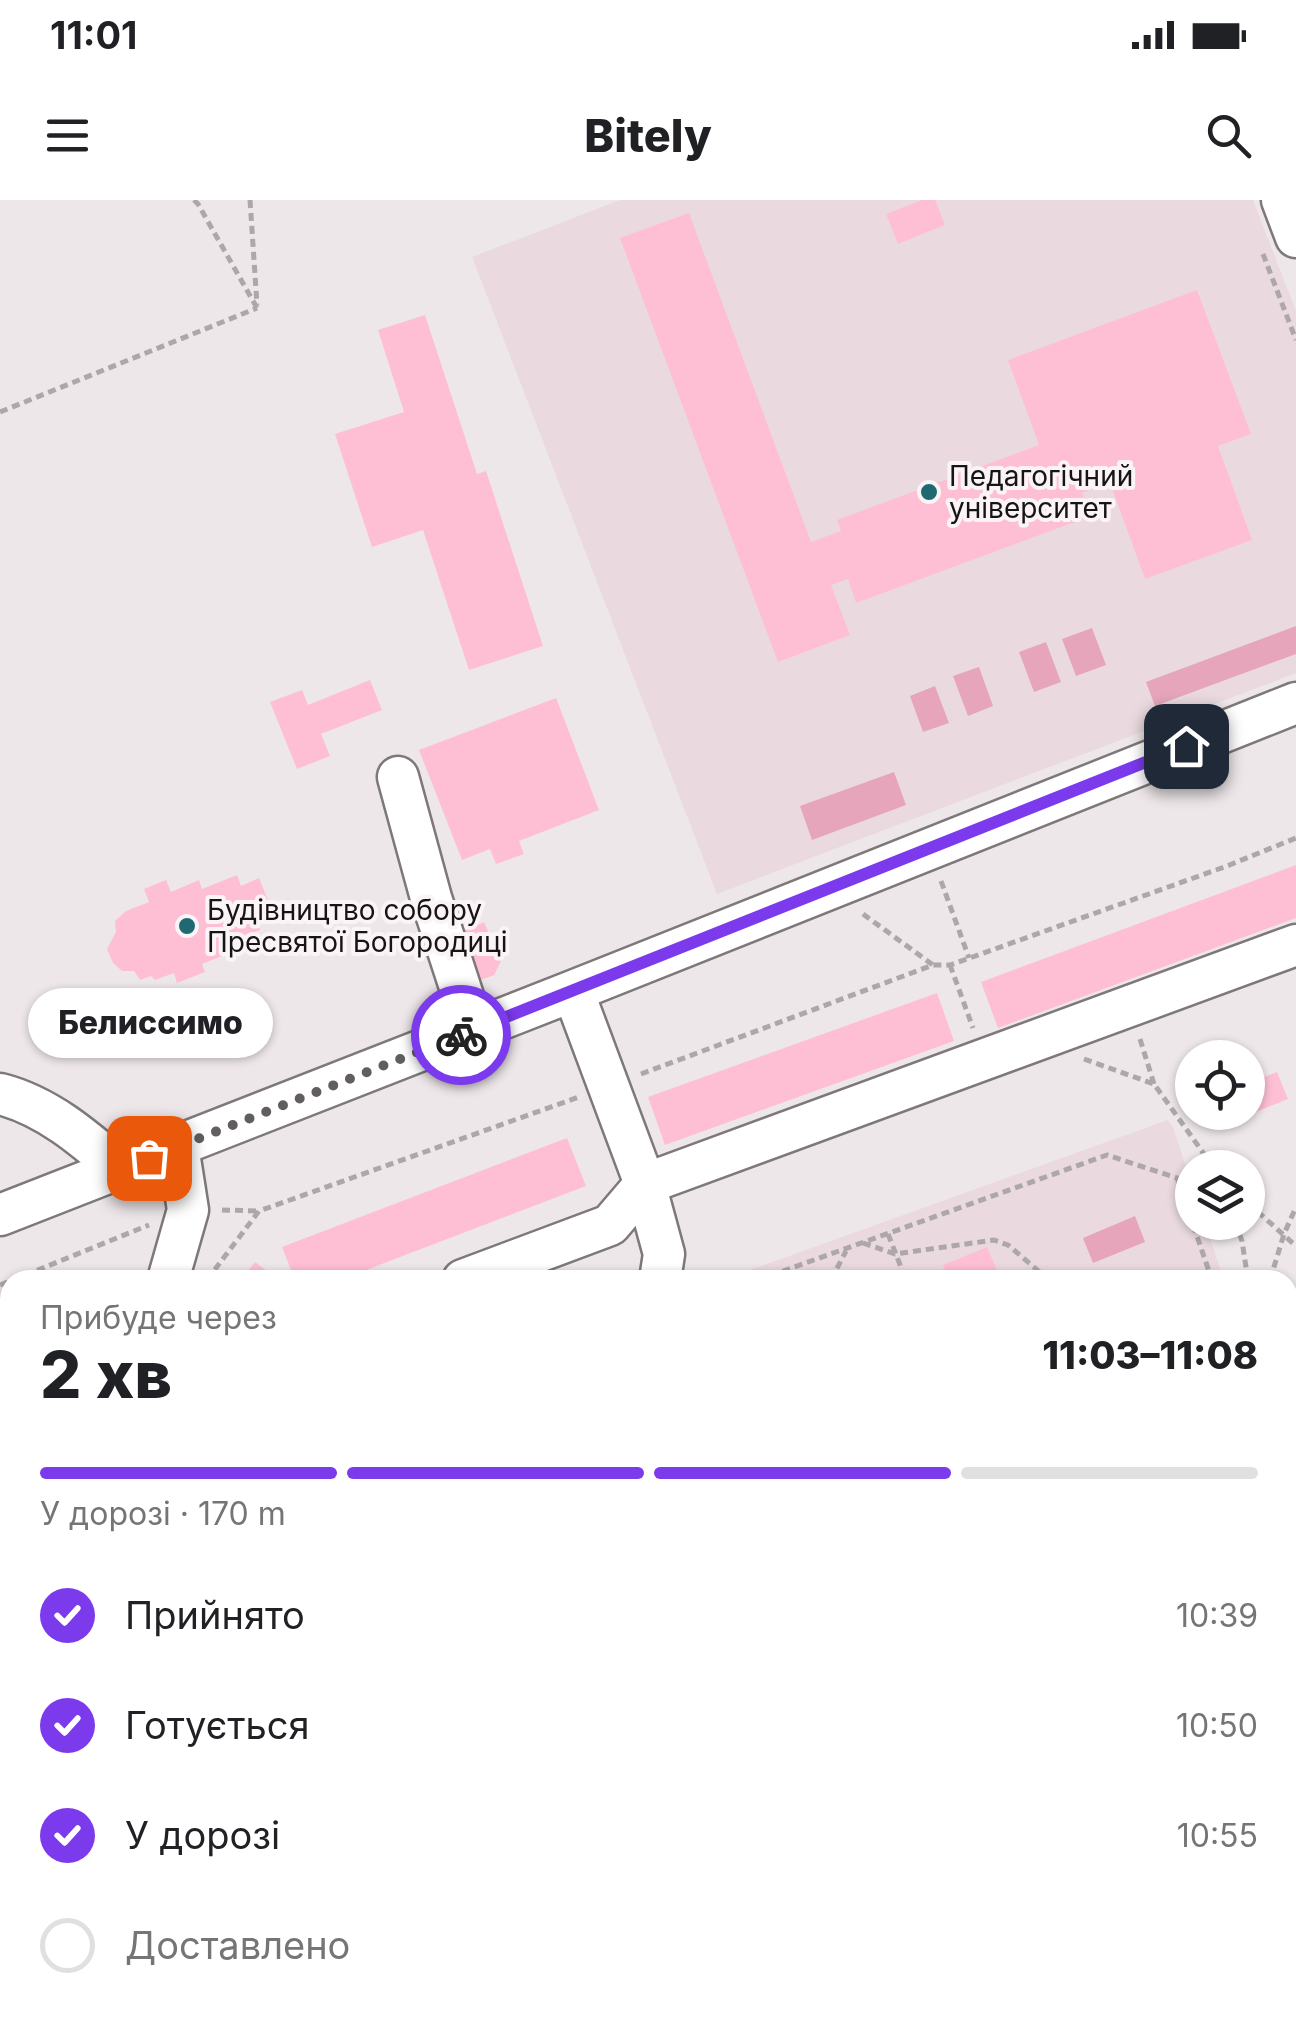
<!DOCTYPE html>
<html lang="uk">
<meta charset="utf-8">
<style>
body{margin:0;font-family:Inter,sans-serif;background:#f6f6f6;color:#202124;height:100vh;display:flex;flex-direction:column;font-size:38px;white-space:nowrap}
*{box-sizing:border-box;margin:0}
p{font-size:32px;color:#757577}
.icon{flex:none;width:55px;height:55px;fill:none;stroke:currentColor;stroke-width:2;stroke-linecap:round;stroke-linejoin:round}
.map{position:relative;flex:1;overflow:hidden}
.panel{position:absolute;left:0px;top:1070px;width:1298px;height:752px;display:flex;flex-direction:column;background:#fff;border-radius:30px 30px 0 0;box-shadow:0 2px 8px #0004}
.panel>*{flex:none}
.controls{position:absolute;left:1175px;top:840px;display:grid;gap:20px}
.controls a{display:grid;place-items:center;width:90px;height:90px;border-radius:50%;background:#fff;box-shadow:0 2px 8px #0004;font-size:50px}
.pin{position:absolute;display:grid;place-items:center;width:85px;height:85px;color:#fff;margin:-42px;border-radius:20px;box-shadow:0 5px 15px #0006}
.courier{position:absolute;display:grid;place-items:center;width:100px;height:100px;margin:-50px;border:8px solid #7c3aed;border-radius:50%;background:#fff;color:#222;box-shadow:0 2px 12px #0007}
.bubble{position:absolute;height:70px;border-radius:35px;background:#fff;box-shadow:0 2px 8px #0004;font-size:32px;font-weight:800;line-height:70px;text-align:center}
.summary em{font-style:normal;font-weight:800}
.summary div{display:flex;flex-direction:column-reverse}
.summary{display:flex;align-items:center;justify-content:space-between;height:170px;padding:0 40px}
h1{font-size:65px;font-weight:800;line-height:75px}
.bar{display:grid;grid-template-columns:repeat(4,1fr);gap:15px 10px;align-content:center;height:120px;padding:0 40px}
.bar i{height:12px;border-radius:8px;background:#e0e0e0}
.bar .selected{background:#7c3aed}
.bar p{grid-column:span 4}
ol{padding:0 40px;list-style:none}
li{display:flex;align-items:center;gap:30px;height:110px}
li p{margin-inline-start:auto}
li .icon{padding:10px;border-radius:50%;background:#7c3aed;color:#fff;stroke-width:4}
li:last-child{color:#757577}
li i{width:55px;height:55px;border:5px solid #e0e0e0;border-radius:50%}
.status{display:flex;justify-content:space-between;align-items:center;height:70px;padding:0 50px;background:#fff;direction:ltr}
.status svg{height:28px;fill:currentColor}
header{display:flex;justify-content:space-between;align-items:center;height:130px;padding:0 40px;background:#fff;font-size:45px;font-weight:800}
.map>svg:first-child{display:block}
.built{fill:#eadadf}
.green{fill:#e6a5bb}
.building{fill:#febfd4}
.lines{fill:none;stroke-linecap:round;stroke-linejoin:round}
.minor-casing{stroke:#7e787a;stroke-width:45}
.path{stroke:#ada7a9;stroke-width:5;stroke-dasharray:8 5;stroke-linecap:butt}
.minor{stroke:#fff;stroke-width:40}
.done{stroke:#625e5f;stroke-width:10;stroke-dasharray:0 18}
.route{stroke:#7c3aed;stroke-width:12}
.poi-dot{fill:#1e6972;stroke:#fbf4f7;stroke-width:4}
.labels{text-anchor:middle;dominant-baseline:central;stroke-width:8;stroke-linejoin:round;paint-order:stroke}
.poi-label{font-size:28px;fill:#161414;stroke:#fbf4f7;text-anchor:start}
</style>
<div class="status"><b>11:01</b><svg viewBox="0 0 49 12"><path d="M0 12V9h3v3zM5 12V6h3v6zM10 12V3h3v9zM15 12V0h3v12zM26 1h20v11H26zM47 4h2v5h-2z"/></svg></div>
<header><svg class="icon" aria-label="menu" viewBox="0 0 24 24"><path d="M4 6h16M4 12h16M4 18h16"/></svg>Bitely<svg class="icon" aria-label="search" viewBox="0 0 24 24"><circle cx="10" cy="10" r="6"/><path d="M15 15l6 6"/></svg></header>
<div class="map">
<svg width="1296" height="1822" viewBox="0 0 1296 1822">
<rect width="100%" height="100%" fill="#eee7e9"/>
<path class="built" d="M620 0H1253L1296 111V473L717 694 472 57Z
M1168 920 1173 927 1192 985V1022L1205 1023 1224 1080H722Z"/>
<path class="green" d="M1296 426V454L1155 506 1146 482Z
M1092 428 1106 465 1076 476 1062 439Z
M1046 442 1061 482 1034 492 1019 452Z
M979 467 993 506 968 516 953 476Z
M935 486 949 523 923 532 910 496Z
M894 572 906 605 812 640 800 606Z
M1135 1016 1145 1042 1093 1063 1083 1038Z"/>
<path class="building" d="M922 0H935L945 25 898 44 886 14Z
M689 13 811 342 841 331 837 320 1039 245 1008 160 1197 90 1251 234 1218 246 1252 340 1145 379 1110 283 1082 293 1091 316 856 403 848 379 831 385 850 435 778 462 620 38Z
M425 115 477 274 486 271 543 446 469 470 423 330 372 347 335 234 404 212 378 130Z
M370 480 382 510 321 534 330 556 297 569 270 502 302 490 308 505Z
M556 498 599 610 519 641 524 654 496 664 490 649 462 660 419 550Z
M1296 665V718L998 828 981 782Z
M237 675 241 686 259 678 274 715 257 722 260 730 244 736 246 740 220 751 222 756 202 764 205 772 177 783 174 773 155 780 151 776 140 780 134 771H122L113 763 107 749 116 732 115 721 126 711 149 702 144 689 166 680 171 692 199 680 202 689Z
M484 722 501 761 494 775 478 781 459 733Z
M937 793 954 841 665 945 648 897Z
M1277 872 1288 899 1248 915V883Z
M567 938 586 986 340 1080H295L282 1047Z
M987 1047 1001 1080H949L943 1065Z
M255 1062 279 1080H241Z
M1296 1242V1296L1288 1299V1245Z
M10 1417V1505L0 1519V1431Z
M1288 1498 1296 1520V1668L1288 1646Z
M10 1716V1769L3 1778 0 1775V1729Z
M640 1812H727L739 1822H653Z
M990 1812H1065L1058 1822H982Z"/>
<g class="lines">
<defs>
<path id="minor" d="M1282 0 1296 37
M398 577 431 698 474 830
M573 791 645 984 664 1054 660 1080
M0 894C47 906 84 938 120 969
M0 1015 573 791 1296 503
M168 1080 188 1010 178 946
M463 1080 610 1025 645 984 1296 745
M0 1311 10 1298
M1288 1329 1296 1326
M0 1589 10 1575
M1288 1751 1296 1774
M544 1812 557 1822
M274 1822 281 1812
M964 1822 970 1812"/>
</defs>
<use href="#minor" class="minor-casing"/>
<path class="path" d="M194 0 198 4 257 108
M250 0 257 105
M1263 54 1296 140
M0 212 257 108
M941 681 969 758
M863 714 933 765
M950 765 973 828
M1140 839 1154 884
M1084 859 1154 884 1214 968
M641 874 933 765H950L1227 666 1296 638
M1248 1003 1296 1046
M222 1010 259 1011
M1235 1022 1242 1041 1248 1080
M888 1034 906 1080
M863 1043 895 1054 994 1040 1008 1045 1049 1080
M13 1080 149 1025
M207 1080 259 1011 579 897
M758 1080 1107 955 1177 978 1212 1080
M831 1080 846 1051
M1270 1080 1284 1034 1296 1007
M0 1085 10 1081
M1288 1170 1296 1167
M1288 1181 1296 1182
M1288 1208 1296 1201
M1288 1214 1296 1211
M0 1356 8 1344
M0 1626 10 1633
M96 1812 97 1822
M166 1822 195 1812
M803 1822 806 1812"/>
<use href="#minor" class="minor"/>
</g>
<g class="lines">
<path class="done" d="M149 958 461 835"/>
<path class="route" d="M461 835 1186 546"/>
</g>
<g class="poi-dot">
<circle cx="929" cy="292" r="10"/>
<circle cx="187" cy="726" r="10"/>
</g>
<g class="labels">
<g class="poi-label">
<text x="949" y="276">Педагогічний<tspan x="949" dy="32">університет</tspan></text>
<text x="207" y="710">Будівництво собору<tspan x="207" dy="32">Пресвятої Богородиці</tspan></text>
</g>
</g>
</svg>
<div class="controls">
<a><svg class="icon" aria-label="locate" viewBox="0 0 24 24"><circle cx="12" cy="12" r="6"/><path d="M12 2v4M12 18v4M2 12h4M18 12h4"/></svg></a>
<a><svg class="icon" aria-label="layers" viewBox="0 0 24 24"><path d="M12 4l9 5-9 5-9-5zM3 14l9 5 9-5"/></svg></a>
</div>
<div class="pin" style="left:149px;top:958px;background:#ea580c"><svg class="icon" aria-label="bag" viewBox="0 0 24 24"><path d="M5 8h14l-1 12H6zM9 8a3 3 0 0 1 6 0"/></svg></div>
<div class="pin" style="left:1186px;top:546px;background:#1f2937"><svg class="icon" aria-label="home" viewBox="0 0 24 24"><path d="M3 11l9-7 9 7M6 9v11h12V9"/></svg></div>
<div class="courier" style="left:461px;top:835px"><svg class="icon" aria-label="bike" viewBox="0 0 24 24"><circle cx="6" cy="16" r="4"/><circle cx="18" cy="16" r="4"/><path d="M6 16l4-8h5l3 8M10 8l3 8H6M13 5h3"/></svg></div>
<div class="bubble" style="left:28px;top:788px;width:245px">Белиссимо</div>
<section class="panel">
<div class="summary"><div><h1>2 хв</h1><p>Прибуде через</p></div><em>11:03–11:08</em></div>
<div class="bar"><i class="selected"></i><i class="selected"></i><i class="selected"></i><i></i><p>У дорозі · 170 m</p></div>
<ol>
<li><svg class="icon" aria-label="check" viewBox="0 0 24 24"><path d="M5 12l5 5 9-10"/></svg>Прийнято<p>10:39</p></li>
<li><svg class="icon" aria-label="check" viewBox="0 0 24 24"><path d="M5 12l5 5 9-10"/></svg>Готується<p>10:50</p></li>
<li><svg class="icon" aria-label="check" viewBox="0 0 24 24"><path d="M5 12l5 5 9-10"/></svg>У дорозі<p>10:55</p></li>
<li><i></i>Доставлено</li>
</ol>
</section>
</div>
